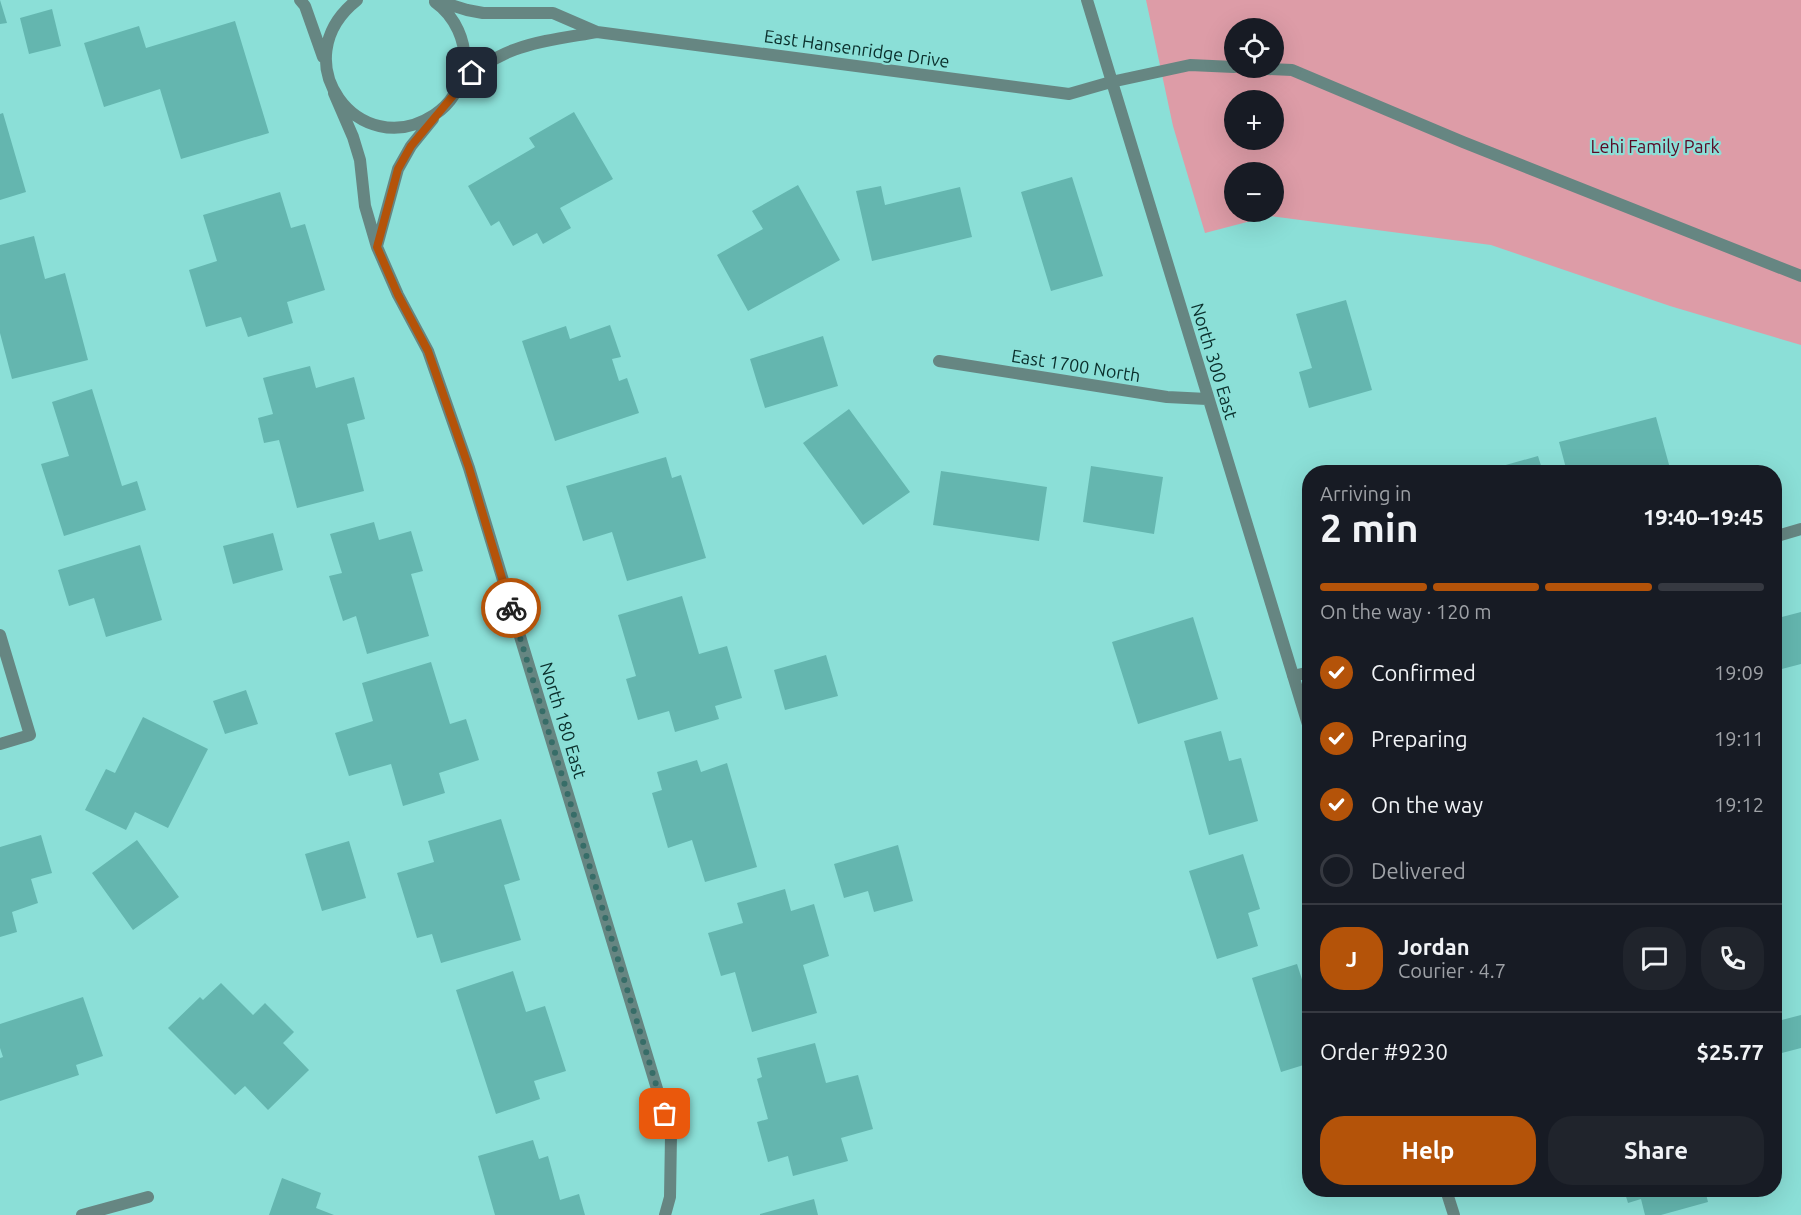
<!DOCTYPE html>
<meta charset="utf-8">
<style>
body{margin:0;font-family:Ubuntu,sans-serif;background:#20242c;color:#f1f3f6;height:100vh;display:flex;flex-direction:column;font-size:22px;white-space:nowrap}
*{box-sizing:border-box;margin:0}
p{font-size:20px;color:#9ea1a6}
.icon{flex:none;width:33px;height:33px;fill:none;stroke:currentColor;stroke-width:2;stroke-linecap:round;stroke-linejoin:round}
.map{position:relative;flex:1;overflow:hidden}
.panel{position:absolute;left:1302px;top:465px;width:480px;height:732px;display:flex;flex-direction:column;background:#171b24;border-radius:24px;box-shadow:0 6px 24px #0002}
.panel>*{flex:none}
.tools{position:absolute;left:1224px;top:18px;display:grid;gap:12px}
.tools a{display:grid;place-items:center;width:60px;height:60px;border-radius:50%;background:#171b24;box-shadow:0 6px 24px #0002;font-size:30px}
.pin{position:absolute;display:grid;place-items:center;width:51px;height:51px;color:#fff;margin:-26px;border-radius:12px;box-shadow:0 3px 9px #0006}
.courier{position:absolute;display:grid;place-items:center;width:60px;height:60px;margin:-30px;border:4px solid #b45309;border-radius:50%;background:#fff;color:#222;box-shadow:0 2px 8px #0007}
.overview em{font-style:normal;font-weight:600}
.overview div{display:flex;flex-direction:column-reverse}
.overview{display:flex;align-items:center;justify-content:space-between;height:102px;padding:0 18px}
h1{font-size:39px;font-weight:600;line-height:45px}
.bar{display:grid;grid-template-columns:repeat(4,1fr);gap:9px 6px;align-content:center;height:72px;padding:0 18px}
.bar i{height:8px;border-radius:4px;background:#363941}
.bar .selected{background:#b45309}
.bar p{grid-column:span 4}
.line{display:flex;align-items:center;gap:15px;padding:0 18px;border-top:2px solid #363941}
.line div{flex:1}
.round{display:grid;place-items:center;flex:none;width:63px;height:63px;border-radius:24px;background:#20242c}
ol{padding:0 18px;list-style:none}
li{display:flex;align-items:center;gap:18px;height:66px}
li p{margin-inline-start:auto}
li .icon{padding:6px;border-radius:50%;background:#b45309;color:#fff;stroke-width:4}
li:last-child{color:#9ea1a6}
li i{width:33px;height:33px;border:3px solid #363941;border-radius:50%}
.action{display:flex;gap:12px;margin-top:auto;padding:12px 18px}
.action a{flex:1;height:69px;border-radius:24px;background:#b45309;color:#fff;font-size:24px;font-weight:600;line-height:69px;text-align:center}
.action a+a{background:#20242c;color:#f1f3f6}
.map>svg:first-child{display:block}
.green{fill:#dd9ca7;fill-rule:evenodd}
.building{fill:#64b6af}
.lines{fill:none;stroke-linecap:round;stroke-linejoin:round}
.street{stroke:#668682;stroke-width:12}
.done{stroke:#376d68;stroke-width:6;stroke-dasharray:0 10.8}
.route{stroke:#b45309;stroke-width:8}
.labels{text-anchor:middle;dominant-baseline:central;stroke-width:4.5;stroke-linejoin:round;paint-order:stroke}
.street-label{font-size:18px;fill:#0a2f2c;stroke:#8bdfd7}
.park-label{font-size:18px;fill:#5a0a25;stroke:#8bdfd7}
</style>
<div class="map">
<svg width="1801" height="1215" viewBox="0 0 1801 1215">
<rect width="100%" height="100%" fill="#8bdfd7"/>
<path class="green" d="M1146 0H1801V345L1670 306 1491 245 1270 216 1205 233 1173 126ZM1234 28H1274V68H1234ZM1234 100H1274V140H1234ZM1234 172H1274V212H1234Z"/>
<path class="building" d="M0 0 7 23 0 24Z
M52 9 61 46 29 54 20 18Z
M235 21 269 133 181 159 160 89 104 107 84 43 139 26 146 48Z
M574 112 613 179 560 208 571 228 543 244 537 233 513 246 499 221 491 226 468 186 535 147 529 138Z
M3 113 26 192 0 200V114Z
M1072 177 1103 276 1051 291 1021 192Z
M798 185 840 260 748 311 717 255 763 229 752 211Z
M881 186 885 205 960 187 972 237 872 261 856 191Z
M280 192 291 228 305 224 325 290 287 302 293 323 248 337 241 317 206 327 189 270 217 261 203 215Z
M34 236 45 279 65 273 88 360 12 379 0 333V245Z
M1346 300 1372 390 1309 408 1299 372 1312 368 1296 314Z
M610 325 621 357 612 359 619 381 627 378 639 413 555 441 522 341 566 326 570 339Z
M823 336 838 386 765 408 750 359Z
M310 366 316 388 354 377 365 419 347 424 364 491 297 508 279 440 264 443 258 418 273 414 263 378Z
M92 389 122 486 137 481 146 510 64 536 41 464 69 456 52 402Z
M849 409 910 492 863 525 803 443Z
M1656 417 1671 472H1567L1559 442Z
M1538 456 1543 472H1481Z
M666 457 672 478 681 475 706 558 627 581 612 532 583 541 566 486Z
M1091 466 1163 477 1154 534 1083 522Z
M941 471 1047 487 1039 541 933 525Z
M374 522 379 540 411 531 423 571 411 574 429 636 367 654 356 616 343 621 329 576 342 573 330 534Z
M273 533 283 570 233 584 223 546Z
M140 545 162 620 106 637 94 598 69 606 58 570Z
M682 596 699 654 727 646 742 698 715 706 719 719 675 732 669 711 638 720 626 679 636 676 618 615Z
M1801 612V664L1774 671V619Z
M1193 617 1218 699 1138 724 1112 642Z
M826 655 838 696 785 710 774 670Z
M431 662 450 724 466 719 479 760 439 773 445 793 403 806 391 764 349 776 335 733 373 721 362 683Z
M246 690 258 724 225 734 213 701Z
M143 717 208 749 168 828 135 812 126 830 85 810 106 769 115 773Z
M1221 731 1229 761 1241 758 1258 821 1209 835 1184 741Z
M697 760 701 772 727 763 757 867 705 882 692 840 668 848 652 793 662 790 657 772Z
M501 819 520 880 504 885 521 940 441 963 432 934 417 938 397 873 434 862 428 841Z
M41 835 52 873 31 879 38 903 12 912 17 932 0 937V847Z
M137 840 179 897 133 930 92 873Z
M349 841 366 898 322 911 305 854Z
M898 845 913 901 874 912 868 891 844 898 834 864Z
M1243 854 1260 909 1248 913 1258 946 1217 959 1189 871Z
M785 889 791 911 814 904 829 956 803 965 817 1013 752 1032 735 972 721 976 708 933 743 923 737 903Z
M1297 964 1310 1004V1063L1281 1072 1252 978Z
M513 971 526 1012 545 1006 566 1071 534 1081 540 1099 496 1114 456 990Z
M221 983 253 1015 265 1003 294 1032 283 1043 309 1070 268 1110 245 1086 235 1095 168 1028 200 997 203 1000Z
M83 997 103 1056 76 1065 79 1075 0 1101V1058L3 1057 0 1048V1024Z
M1801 1015V1048L1774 1055V1022Z
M815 1043 826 1083 858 1075 873 1129 841 1138 848 1161 793 1176 788 1156 768 1162 757 1122 768 1119 757 1079 762 1077 757 1058Z
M1310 1105V1135H1309L1302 1107Z
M533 1140 539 1159 548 1156 560 1200 579 1194 585 1215H495L478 1156Z
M282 1178 321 1193 316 1208 334 1215H269Z
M1624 1190H1705L1708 1202 1661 1215H1645L1641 1199 1628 1203Z
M814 1199 818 1215H760V1214Z"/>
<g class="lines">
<path class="street" d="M300 0 305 6 323 57
M357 0C281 60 359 164 434 115 451 104 461 86 464 66 467 42 455 16 435 2
M435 0 467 10 483 13H553L597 32 1069 94 1111 82 1190 65 1234 67
M1087 0 1310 731
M1242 68 1292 70 1463 142 1801 276
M461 87C496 44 546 41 597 32
M334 93 353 137 360 160 365 206 377 247 398 295 428 351 469 468 671 1135 670 1197 665 1215
M377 246 398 169 411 146 433 119
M939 361 1167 397 1207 399
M1774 537 1801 529
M0 635 30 735 0 744
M1293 676 1310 672
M1446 1190 1454 1215
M82 1215 148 1197"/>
</g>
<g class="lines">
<path class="done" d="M511 608 665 1114"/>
<path class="route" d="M472 73 411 146 398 169 377 247 398 295 428 351 469 468 511 608"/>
</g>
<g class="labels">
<g class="street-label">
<text transform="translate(857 48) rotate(8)">East Hansenridge Drive</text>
<text transform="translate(1215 361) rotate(73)">North 300 East</text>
<text transform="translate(1076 365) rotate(9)">East 1700 North</text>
<text transform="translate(564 720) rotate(73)">North 180 East</text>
</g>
<g class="park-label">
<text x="1655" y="146">Lehi Family Park</text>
</g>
</g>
</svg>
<div class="tools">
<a><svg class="icon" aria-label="locate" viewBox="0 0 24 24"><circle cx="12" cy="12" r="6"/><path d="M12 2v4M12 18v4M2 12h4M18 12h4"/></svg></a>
<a>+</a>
<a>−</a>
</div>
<div class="pin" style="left:665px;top:1114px;background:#ea580c"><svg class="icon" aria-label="bag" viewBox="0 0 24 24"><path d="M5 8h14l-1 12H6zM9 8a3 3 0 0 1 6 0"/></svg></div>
<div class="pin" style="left:472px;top:73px;background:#1f2937"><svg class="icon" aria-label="home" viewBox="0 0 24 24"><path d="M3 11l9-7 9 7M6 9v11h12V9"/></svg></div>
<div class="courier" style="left:511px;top:608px"><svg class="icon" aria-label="bike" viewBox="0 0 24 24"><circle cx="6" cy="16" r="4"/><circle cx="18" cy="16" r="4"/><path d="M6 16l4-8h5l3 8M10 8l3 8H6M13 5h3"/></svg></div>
<section class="panel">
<div class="overview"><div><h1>2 min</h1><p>Arriving in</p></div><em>19:40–19:45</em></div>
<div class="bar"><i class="selected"></i><i class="selected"></i><i class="selected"></i><i></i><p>On the way · 120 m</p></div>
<ol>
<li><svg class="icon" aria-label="check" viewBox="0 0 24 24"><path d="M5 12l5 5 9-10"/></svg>Confirmed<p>19:09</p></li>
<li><svg class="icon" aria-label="check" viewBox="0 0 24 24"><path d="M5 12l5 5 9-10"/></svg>Preparing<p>19:11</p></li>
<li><svg class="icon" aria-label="check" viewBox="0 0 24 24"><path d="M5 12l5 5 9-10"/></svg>On the way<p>19:12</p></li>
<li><i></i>Delivered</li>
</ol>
<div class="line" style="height:108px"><b class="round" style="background:#b45309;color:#fff">J</b><div><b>Jordan</b><p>Courier · 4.7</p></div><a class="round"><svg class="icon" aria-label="chat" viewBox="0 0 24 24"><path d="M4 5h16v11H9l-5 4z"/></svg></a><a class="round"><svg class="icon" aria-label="phone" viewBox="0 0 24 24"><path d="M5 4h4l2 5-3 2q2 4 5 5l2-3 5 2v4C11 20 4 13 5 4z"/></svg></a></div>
<div class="line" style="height:78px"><div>Order #9230</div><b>$25.77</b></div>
<div class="action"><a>Help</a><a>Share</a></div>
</section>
</div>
